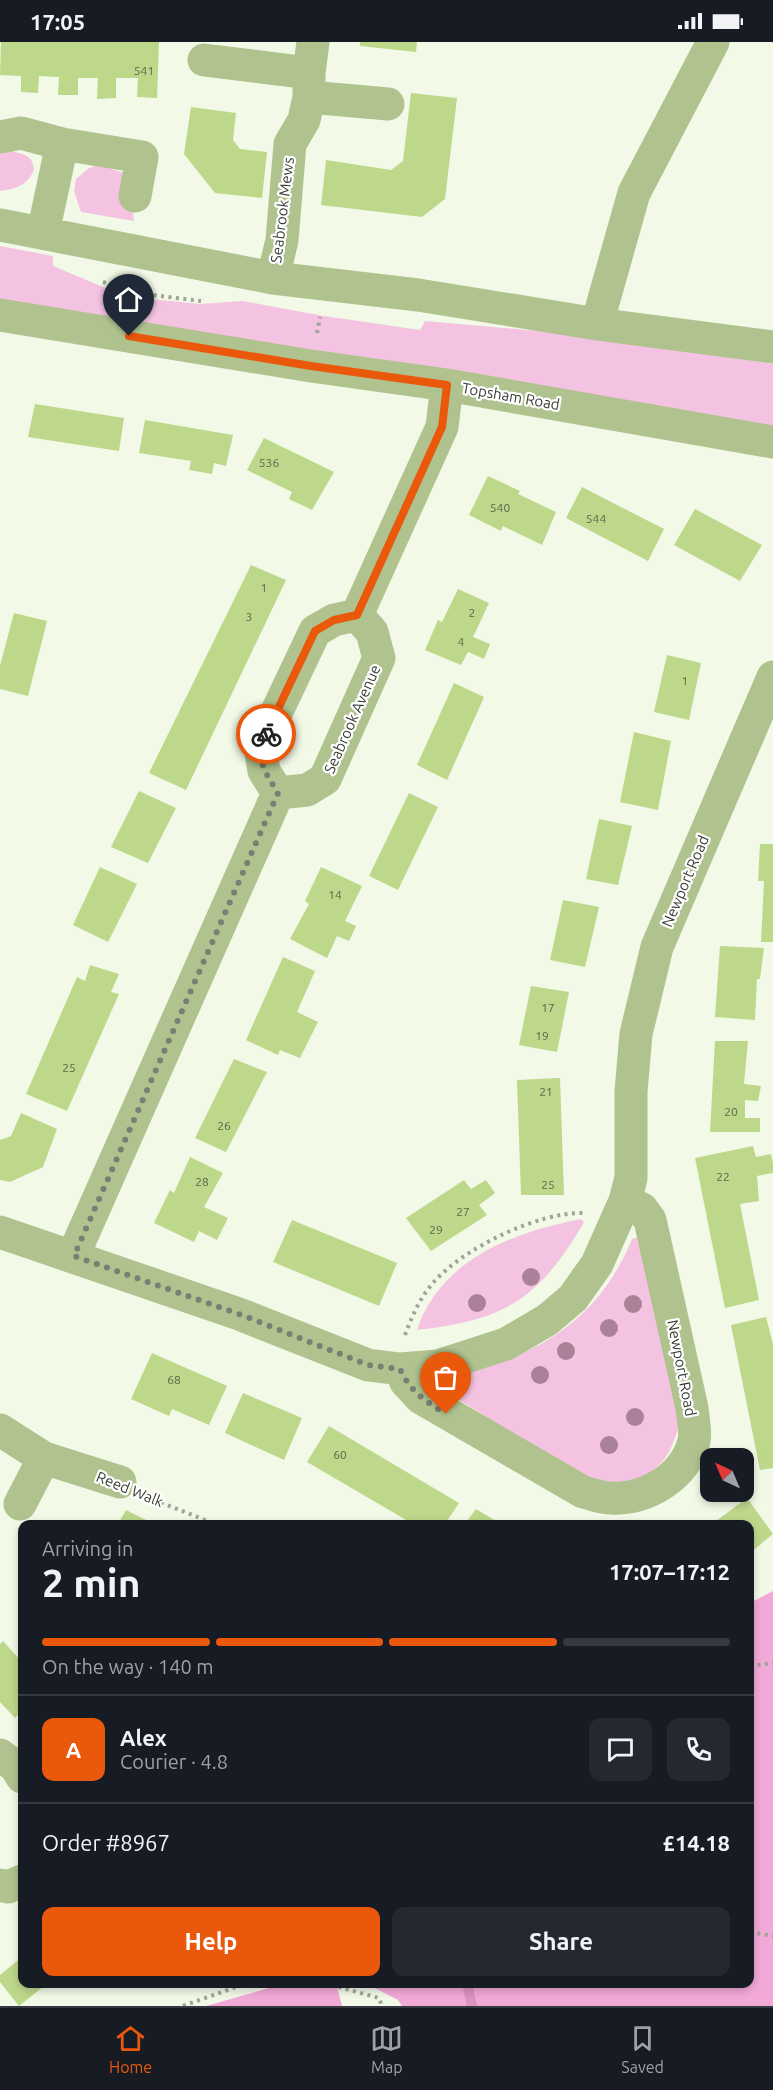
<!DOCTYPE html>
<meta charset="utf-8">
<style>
body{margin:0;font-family:Ubuntu,sans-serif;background:#242831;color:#f1f3f6;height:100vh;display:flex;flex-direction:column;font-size:22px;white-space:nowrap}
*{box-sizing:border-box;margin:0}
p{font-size:20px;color:#9ea1a6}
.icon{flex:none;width:33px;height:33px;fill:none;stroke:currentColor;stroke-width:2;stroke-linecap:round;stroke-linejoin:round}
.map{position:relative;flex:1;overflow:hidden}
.panel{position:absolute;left:18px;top:1478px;width:736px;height:468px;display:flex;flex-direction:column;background:#171b24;border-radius:12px;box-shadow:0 3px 9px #0003}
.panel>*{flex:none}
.needle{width:39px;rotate:316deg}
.controls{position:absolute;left:700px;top:1406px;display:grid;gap:12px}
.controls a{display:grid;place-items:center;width:54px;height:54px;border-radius:12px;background:#171b24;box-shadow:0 3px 9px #0003;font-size:30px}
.pin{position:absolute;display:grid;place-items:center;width:51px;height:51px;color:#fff;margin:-62px -26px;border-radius:50% 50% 50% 0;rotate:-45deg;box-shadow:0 0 6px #0007}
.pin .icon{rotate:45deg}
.courier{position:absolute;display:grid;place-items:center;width:60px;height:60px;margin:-30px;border:4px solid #ea580c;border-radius:50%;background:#fff;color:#222;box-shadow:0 2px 8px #0007}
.headline em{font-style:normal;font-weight:700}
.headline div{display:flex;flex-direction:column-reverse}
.headline{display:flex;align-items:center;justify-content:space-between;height:102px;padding:0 24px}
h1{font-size:39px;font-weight:700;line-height:45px}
.bar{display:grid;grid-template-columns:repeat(4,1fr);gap:9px 6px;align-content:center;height:72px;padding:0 24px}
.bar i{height:8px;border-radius:4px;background:#363941}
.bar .selected{background:#ea580c}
.bar p{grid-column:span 4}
.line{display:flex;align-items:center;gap:15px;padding:0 24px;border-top:2px solid #363941}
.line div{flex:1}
.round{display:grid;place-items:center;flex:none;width:63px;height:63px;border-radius:12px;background:#242831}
.button{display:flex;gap:12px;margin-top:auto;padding:12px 24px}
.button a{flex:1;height:69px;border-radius:12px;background:#ea580c;color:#fff;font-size:24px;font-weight:700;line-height:69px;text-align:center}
.button a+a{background:#242831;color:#f1f3f6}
.status{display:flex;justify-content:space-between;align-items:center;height:42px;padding:0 30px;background:#171b24;direction:ltr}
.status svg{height:16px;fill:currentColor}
.dock{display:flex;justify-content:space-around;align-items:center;height:84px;border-top:2px solid #363941;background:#171b24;font-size:16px;color:#9ea1a6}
.dock a{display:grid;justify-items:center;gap:3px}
.dock .selected{color:#ea580c}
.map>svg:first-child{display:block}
.green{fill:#f4c3e1}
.forest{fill:#f3a9d8}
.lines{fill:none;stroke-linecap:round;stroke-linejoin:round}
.stream{stroke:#db93c1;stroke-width:10}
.building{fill:#bdd88b}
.path{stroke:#9fa496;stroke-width:4;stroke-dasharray:3 4.5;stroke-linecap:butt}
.minor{stroke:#b0c38f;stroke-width:33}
.tree{fill:#ab8199}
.done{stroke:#7a7f73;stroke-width:6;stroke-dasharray:0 10.8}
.route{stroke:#ea580c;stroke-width:8}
.labels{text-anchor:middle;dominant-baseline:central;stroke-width:4.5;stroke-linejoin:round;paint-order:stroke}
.number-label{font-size:12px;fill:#5b644a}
.street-label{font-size:15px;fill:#3a3d35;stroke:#fff}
</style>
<div class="status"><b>17:05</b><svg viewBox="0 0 49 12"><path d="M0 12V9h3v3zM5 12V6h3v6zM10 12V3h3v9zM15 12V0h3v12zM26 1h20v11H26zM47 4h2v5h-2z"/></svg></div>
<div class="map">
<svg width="773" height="1964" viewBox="0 0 773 1964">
<rect width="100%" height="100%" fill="#f2f9e6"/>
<path class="green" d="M12 109C25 113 32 113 34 127 29 143 15 147 0 149V111Z
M100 123 121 130 129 143 134 179 81 170 74 149 76 137 89 126Z
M0 204 53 214V224L115 250 140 256 200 262 243 259 324 274 420 288 425 279 573 292 773 322V384L0 258Z
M581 1177 584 1180C540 1256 505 1279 417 1288 440 1218 513 1190 581 1177Z
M640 1195 680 1381C668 1419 663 1423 631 1443L585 1436 448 1351 443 1342 448 1335C532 1317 598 1281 632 1197Z"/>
<path class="forest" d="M773 1549V1964H402L398 1958 365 1941H750V1561Z
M286 1941H336L342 1964H206Z"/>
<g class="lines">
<path class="stream" d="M467 1941 472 1964"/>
</g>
<path class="building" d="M1 0H159L157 56 137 55 138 36H116V56L97 57 98 36H78V53H58L59 35 39 34 38 51 21 50V34L0 33Z
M360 0H417L416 10 360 4Z
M411 51 457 56 445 157 422 175 321 163 326 118 391 128 403 119Z
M191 65 236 71 233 98 240 107 267 110 262 156 215 151 184 112Z
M35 362 124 376 119 409 28 395Z
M145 378 233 393 226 424 214 421 212 432 189 428 191 419 139 411Z
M264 396 334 430 312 468 289 457 292 450 247 428Z
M488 434 520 449 518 452 556 470 542 503 503 484 501 489 469 473Z
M582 445 664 487 648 519 566 476Z
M695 467 762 503 740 539 674 503Z
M251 523 286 538 186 748 149 731Z
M458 547 489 561 473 595 490 602 484 617 468 610 461 623 425 608 438 578 442 580Z
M14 571 47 579 28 654 0 647V624Z
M667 613 701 621 689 678 654 670Z
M454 641 484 655 447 738 417 723Z
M634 690 671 699 658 768 620 760Z
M139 749 176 766 148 821 111 805Z
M409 751 438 765 398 848 369 834Z
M599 777 632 784 618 843 586 837Z
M760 802H773V900H761L764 839H758Z
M100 825 137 842 108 900 73 883Z
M321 825 362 844 345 879 356 884 349 899 337 894 327 916 290 897 309 862 305 859Z
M563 858 599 865 585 925 550 918Z
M720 904 764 906 760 937H757L755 978 715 975Z
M283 915 315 929 297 970 318 980 300 1016 280 1008 278 1013 246 998Z
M90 923 119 932 111 950 119 952 67 1069 26 1052 77 935 85 939Z
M531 944 569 950 557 1010 519 1003Z
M715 999H748L744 1042 761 1044 758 1059 745 1058V1076H760V1090H710Z
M234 1017 267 1030 226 1110 195 1096Z
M560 1036 564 1153H521L517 1038Z
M21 1071 57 1087 43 1125 10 1140 0 1138V1098L11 1094Z
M753 1104 756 1115 771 1112 773 1121V1131L757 1134 759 1159 740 1162 759 1258 725 1266 695 1116Z
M190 1115 223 1131 204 1165 228 1176 217 1198 199 1189 194 1200 154 1181 170 1148 174 1151Z
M464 1138 471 1147 486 1138 495 1151 479 1163 487 1173 431 1209 406 1176Z
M292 1178 397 1221 379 1264 273 1220Z
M766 1275 773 1302V1426L760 1428 731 1283Z
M152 1311 227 1344 209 1383 172 1367 169 1374 131 1357Z
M243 1351 302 1376 284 1418 225 1391Z
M329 1384 459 1461 445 1482H413L307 1420Z
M747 1456 773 1492 750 1511V1482H712Z
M476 1467 501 1482H465Z
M126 1468 154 1482H118Z
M3 1599 22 1620V1669L15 1676 0 1660V1602Z
M22 1915V1941H48L19 1964 0 1940V1933Z"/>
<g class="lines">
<path class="path" d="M103 240 136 251 201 259
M317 291 320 275
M405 1293C412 1274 420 1256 433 1241 463 1206 538 1170 583 1171
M147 1455 215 1482
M750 1624 773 1621
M750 1890 773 1894
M324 1941 379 1956 382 1964
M183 1964 247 1941"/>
<path class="minor" d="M204 18 309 31V55L304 78 290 102 282 198 273 236
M309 31 313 0
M309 55 388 62
M0 95 21 91 62 102 142 115 135 154
M0 183 273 236 418 253 597 282 773 305
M43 191 62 102
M0 273 311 324 447 343 773 400
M597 282 634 151 713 0
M278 751 307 748 325 737 379 616 372 590 357 573
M0 1190 239 1272 368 1323 400 1327 438 1324 506 1302 547 1278 573 1256 597 1222 625 1159 631 1136V1049L636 992 657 905 773 635
M73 1214 278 751 264 729 260 705 315 589 334 578 357 573 442 385 447 343
M400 1327 406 1340 421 1356 583 1450C592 1452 602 1456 611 1456 646 1458 685 1435 694 1399 696 1389 693 1376 692 1366L650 1178 642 1167 625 1159
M0 1388 44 1416 120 1440
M20 1462 44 1416
M0 1713 16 1725 22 1735
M0 1843 8 1845 22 1839"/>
</g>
<g class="tree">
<circle cx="531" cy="1235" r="9"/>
<circle cx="477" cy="1261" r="9"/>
<circle cx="633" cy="1262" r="9"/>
<circle cx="609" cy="1286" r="9"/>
<circle cx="566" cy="1309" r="9"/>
<circle cx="540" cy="1333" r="9"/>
<circle cx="635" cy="1375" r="9"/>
<circle cx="609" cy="1403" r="9"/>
</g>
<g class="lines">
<path class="done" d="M266 692C254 716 265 730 278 751L74 1214 239 1272 368 1323 400 1327C410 1349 426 1360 446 1372"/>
<path class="route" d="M129 294 311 324 447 343 442 385 357 573 334 578 315 589 266 692"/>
</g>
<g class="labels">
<g class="number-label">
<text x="144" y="28">541</text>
<text x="269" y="420">536</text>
<text x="500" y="465">540</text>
<text x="596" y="476">544</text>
<text x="264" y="545">1</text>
<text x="472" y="570">2</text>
<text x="249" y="574">3</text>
<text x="461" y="599">4</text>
<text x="685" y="638">1</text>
<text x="335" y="852">14</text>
<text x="548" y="965">17</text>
<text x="542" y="993">19</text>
<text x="69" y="1025">25</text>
<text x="546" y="1049">21</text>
<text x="731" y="1069">20</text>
<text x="224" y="1083">26</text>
<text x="723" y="1134">22</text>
<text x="202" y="1139">28</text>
<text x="548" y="1142">25</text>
<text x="463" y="1169">27</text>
<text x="436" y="1187">29</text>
<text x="174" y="1337">68</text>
<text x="340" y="1412">60</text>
</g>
<g class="street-label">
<text transform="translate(282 168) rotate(-83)">Seabrook Mews</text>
<text transform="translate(511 354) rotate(10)">Topsham Road</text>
<text transform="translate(352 677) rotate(-66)">Seabrook Avenue</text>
<text transform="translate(685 839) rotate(-67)">Newport Road</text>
<text transform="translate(682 1326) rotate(79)">Newport Road</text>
<text transform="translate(130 1447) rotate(22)">Reed Walk</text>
</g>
</g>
</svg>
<div class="controls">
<a><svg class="needle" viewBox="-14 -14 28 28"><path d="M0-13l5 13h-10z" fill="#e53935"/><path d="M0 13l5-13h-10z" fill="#9ea1a6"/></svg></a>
</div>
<div class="pin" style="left:446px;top:1372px;background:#ea580c"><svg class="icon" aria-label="bag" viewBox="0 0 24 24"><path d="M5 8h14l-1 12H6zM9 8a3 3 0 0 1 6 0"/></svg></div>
<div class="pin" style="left:129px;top:294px;background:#1f2937"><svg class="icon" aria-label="home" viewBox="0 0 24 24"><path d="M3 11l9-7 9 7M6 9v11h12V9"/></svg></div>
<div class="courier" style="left:266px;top:692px"><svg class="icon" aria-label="bike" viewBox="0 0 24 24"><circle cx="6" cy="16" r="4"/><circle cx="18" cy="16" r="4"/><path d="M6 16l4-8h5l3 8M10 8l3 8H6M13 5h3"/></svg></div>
<section class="panel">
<div class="headline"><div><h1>2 min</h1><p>Arriving in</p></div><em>17:07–17:12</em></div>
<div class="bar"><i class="selected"></i><i class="selected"></i><i class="selected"></i><i></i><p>On the way · 140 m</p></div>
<div class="line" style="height:108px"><b class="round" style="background:#ea580c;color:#fff">A</b><div><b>Alex</b><p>Courier · 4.8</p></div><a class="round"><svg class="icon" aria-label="chat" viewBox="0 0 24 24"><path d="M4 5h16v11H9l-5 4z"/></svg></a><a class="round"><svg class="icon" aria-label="phone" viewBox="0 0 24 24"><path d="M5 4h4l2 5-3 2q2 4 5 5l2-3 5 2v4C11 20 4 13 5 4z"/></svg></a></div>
<div class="line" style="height:78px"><div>Order #8967</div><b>£14.18</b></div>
<div class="button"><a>Help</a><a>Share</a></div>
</section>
</div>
<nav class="dock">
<a class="selected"><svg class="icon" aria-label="home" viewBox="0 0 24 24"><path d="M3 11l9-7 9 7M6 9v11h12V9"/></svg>Home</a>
<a><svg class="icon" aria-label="map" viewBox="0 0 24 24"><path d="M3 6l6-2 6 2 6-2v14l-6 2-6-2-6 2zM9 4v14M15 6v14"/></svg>Map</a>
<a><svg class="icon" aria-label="saved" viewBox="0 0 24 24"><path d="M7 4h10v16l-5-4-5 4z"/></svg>Saved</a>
</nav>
